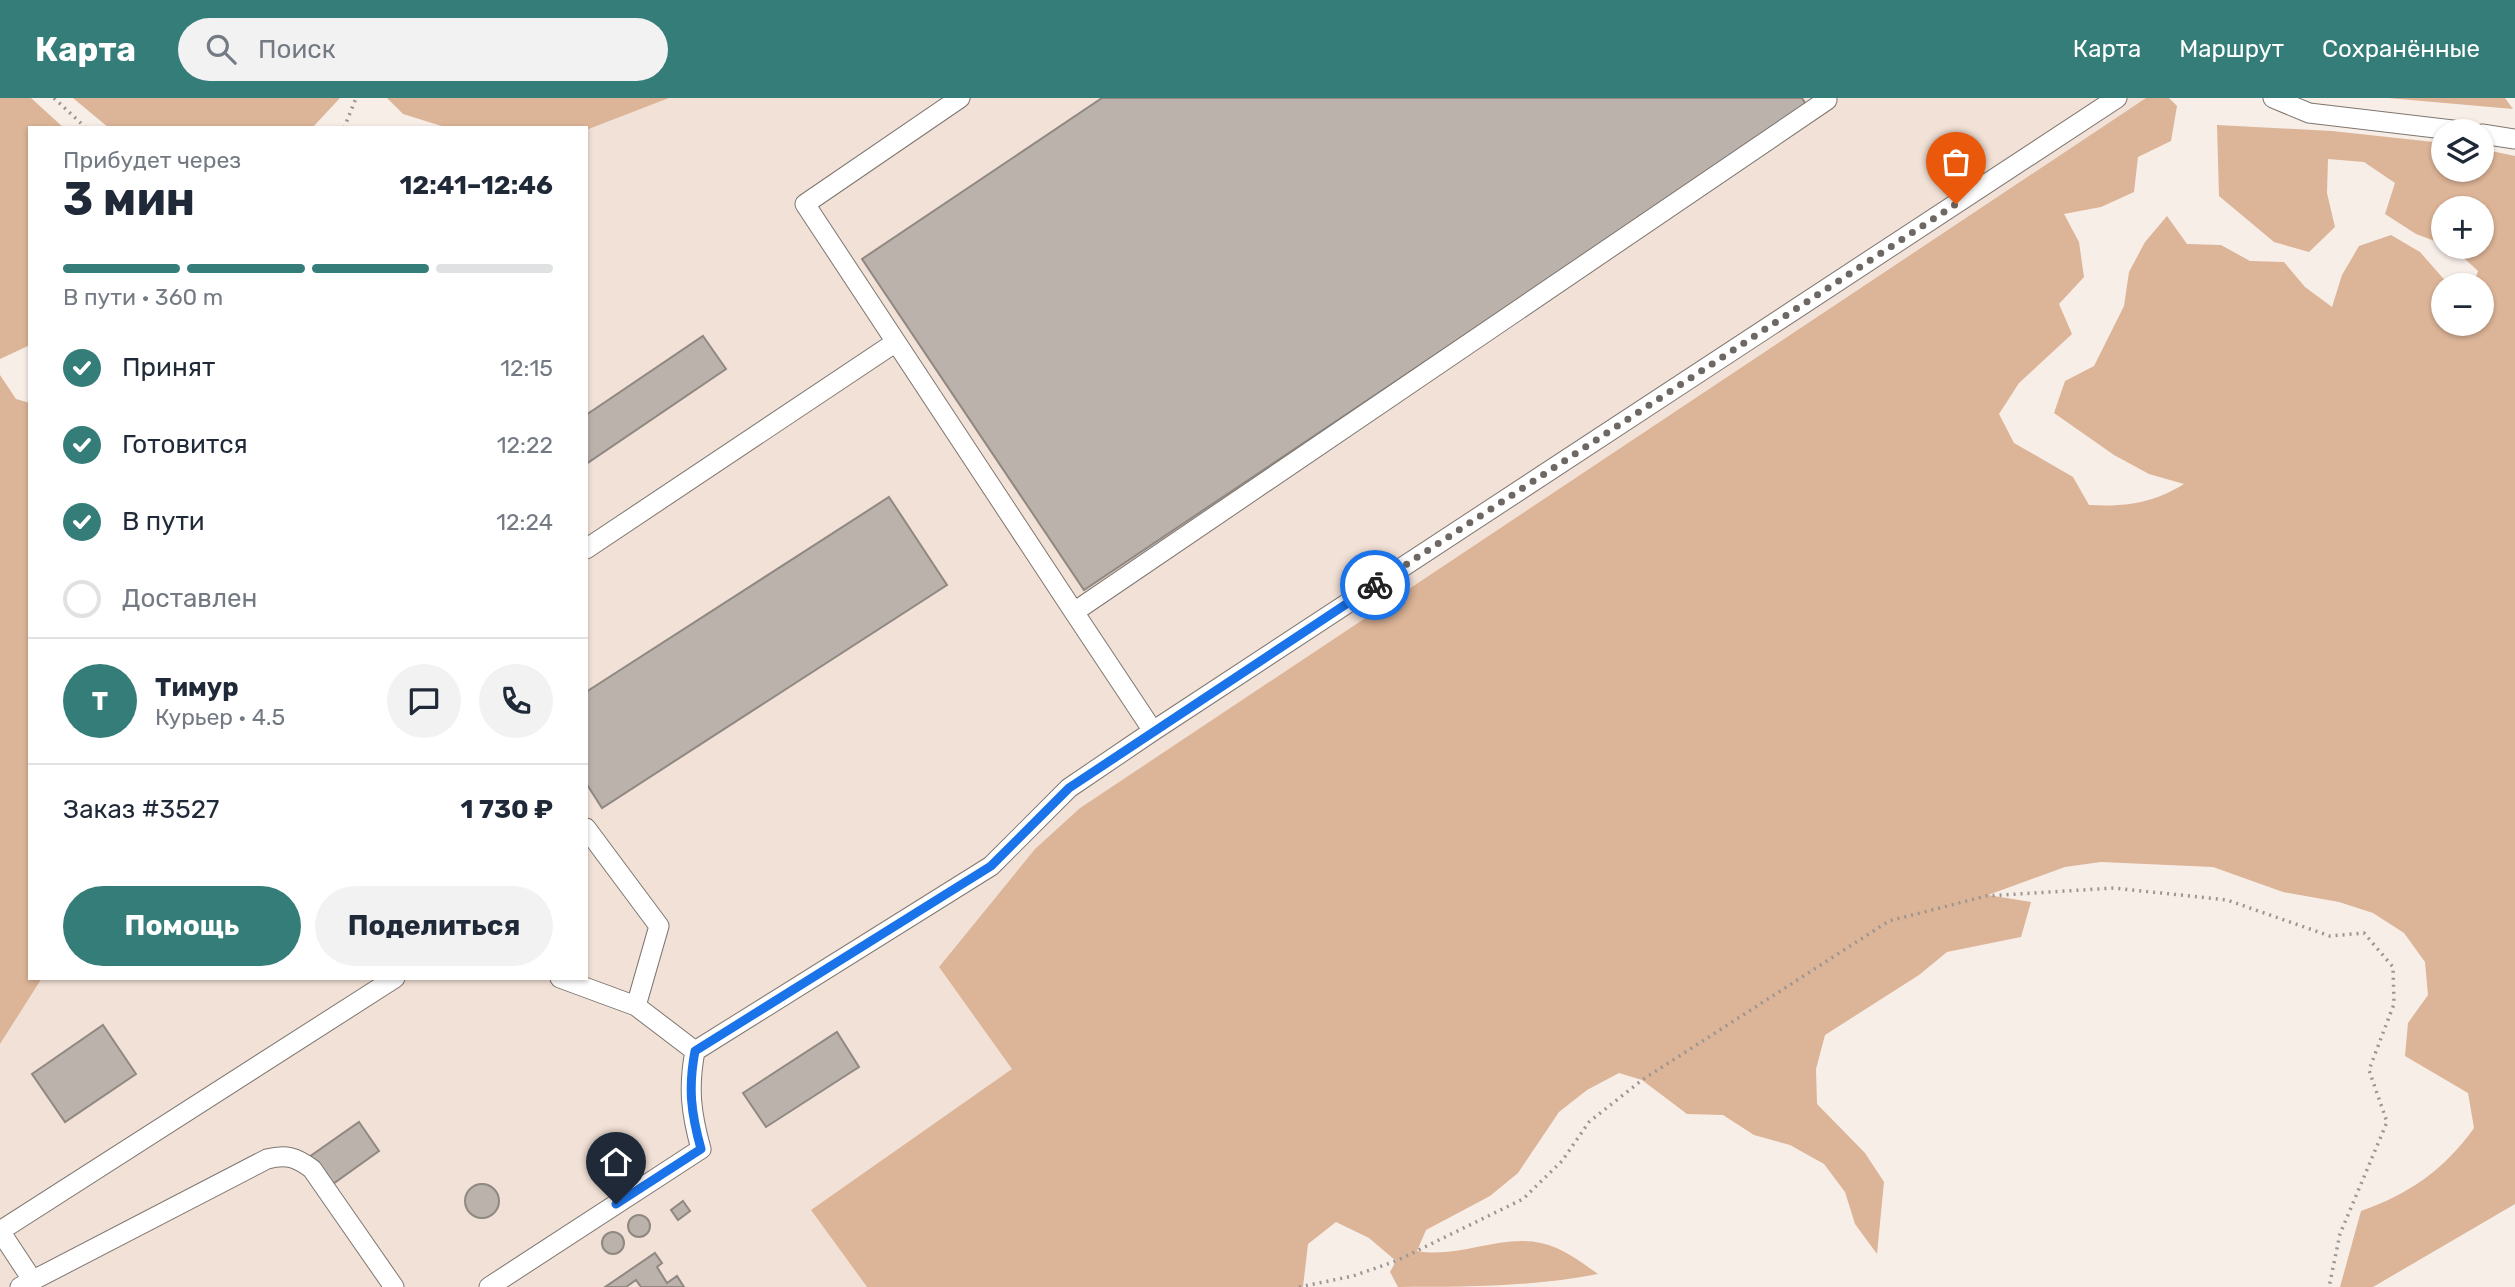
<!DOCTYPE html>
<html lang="ru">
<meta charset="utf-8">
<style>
body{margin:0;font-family:Rubik,sans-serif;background:#f2f2f3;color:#1f2937;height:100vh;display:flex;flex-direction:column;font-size:26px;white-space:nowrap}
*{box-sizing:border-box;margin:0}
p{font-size:23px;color:#747a83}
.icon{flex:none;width:38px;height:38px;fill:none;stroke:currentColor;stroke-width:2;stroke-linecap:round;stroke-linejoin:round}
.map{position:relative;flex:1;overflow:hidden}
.sheet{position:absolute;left:28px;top:28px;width:560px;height:854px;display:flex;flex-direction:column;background:#fff;border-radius:0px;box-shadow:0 2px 5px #0004}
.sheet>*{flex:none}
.fabs{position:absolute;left:2431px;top:21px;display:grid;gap:14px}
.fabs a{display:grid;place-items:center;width:63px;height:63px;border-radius:50%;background:#fff;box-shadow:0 2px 5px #0004;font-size:35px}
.pin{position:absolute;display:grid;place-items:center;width:60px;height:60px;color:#fff;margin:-72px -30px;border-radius:50% 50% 50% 0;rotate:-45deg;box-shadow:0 0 7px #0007}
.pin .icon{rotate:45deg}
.courier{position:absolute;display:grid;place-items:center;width:70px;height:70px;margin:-35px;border:5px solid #1a73e8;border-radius:50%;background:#fff;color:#222;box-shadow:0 2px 9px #0007}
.overview em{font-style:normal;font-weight:700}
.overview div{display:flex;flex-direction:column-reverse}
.overview{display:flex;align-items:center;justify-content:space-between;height:119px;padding:0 35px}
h1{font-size:46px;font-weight:700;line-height:52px}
.bar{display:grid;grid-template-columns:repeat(4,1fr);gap:10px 7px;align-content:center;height:84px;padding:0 35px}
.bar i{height:9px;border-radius:5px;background:#e0e1e3}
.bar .selected{background:#357d79}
.bar p{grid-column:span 4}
.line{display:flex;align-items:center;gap:18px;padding:0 35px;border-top:2px solid #e0e1e3}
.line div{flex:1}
.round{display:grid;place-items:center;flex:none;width:74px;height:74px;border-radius:37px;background:#f2f2f3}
ol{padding:0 35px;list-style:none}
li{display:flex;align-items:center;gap:21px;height:77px}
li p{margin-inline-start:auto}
li .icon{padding:7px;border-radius:50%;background:#357d79;color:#fff;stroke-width:4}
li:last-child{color:#747a83}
li i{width:38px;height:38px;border:4px solid #e0e1e3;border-radius:50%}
.button{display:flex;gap:14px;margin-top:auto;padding:14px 35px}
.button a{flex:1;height:80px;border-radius:42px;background:#357d79;color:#fff;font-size:28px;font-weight:700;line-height:80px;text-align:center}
.button a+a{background:#f2f2f3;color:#1f2937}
header{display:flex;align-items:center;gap:42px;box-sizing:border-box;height:98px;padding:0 35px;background:#357d79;color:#fff}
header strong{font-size:33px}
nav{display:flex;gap:38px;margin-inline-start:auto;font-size:24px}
.search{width:490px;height:63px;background:#f2f2f3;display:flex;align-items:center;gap:18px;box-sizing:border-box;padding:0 24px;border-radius:38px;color:#747a83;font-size:26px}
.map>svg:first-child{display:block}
.built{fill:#f2e1d6}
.green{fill:#dcb497}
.building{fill:#bbb2ac;stroke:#908882;stroke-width:2}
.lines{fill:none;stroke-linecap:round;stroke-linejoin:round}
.minor-casing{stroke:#7e7670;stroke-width:21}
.path{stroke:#9c9591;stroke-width:3.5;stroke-dasharray:2 5;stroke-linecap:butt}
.minor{stroke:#fff;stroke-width:19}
.done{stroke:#6e6864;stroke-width:7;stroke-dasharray:0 12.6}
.route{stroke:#1a73e8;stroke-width:9}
</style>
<header>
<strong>Карта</strong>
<div class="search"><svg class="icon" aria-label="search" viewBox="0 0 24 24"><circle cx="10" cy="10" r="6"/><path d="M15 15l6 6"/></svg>Поиск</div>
<nav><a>Карта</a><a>Маршрут</a><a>Сохранённые</a></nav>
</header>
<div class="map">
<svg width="2515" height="1189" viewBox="0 0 2515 1189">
<rect width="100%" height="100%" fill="#f8eee8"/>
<path class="built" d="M669 0H2146L1080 710 1035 751 939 869 1013 971 811 1112 867 1189H0V946L42 880H586V32Z"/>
<path class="green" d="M0 0H31L64 30H30V247L0 261Z
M73 0H340L312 30H109Z
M387 0H669L586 32 448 30 403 16Z
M2146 0H2169L2177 8 2171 43 2138 59 2134 94 2101 109 2064 116 2079 144 2084 179 2059 206 2072 236 2019 285 1999 316 2014 345 2073 379 2089 407C2126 409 2153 405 2184 386L2149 376 2114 357 2054 315 2065 283 2094 268 2124 208 2129 174 2145 144 2167 118 2187 146 2221 147 2250 163 2284 164 2305 189 2332 209 2342 177 2359 148 2391 137 2420 154 2449 187H2443V226H2482V187H2473L2478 173 2452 149H2482V110H2443V146L2416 136 2385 116 2395 85 2364 64 2328 61 2327 95 2335 129 2309 154 2274 144 2219 98 2217 27 2332 33 2443 45V72H2482V51L2515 58V1106L2373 1189H2340L2361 1113C2409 1096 2444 1072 2474 1030L2468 995 2405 958 2408 925 2428 897 2425 864 2404 835 2373 815 2339 804 2283 794 2213 769 2101 764 2065 769 1988 797 2031 804 2021 839 1947 854 1919 877 1825 937 1816 971 1817 1006 1865 1055 1884 1084 1877 1156 1855 1126 1845 1094 1824 1066 1790 1047 1754 1037 1723 1017 1687 1016 1642 982 1619 975 1587 992 1559 1014 1518 1075 1490 1098 1426 1132 1417 1153C1458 1161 1500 1136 1541 1145 1563 1150 1580 1163 1598 1176 1532 1189 1465 1189 1398 1189L1390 1174 1396 1163 1369 1140 1336 1124 1308 1146 1303 1189H867L811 1112 1012 971 939 869 1035 751 1080 710Z
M2388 0H2505L2513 11Z
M0 277 16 301 30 305V880H42L0 946Z"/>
<path class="building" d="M1102 0H1802L1807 8 1084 492 862 161Z
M703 238 726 271 586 366V317Z
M889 399 947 487 602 710 586 685V594Z
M103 927 136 976 65 1024 32 976Z
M837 934 859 969 766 1029 743 995Z
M359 1024 379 1053 330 1088 309 1059Z
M465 1103a17 17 0 1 1 34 0a17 17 0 1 1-34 0Z
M683 1103 690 1113 678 1122 671 1112Z
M628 1128a11 11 0 1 1 22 0a11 11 0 1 1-22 0Z
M602 1145a11 11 0 1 1 22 0a11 11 0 1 1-22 0Z
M655 1155 662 1165 657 1169 667 1185 677 1178 684 1189H641L636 1182 626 1189H605Z"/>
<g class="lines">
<defs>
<path id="minor" d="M960 0 805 106 1074 514
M2273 0 2309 15 2461 33
M2482 36 2515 41
M586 451 896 244
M1153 633 1074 514 1827 2
M586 730 659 828 636 908
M560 880 636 908 695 953
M33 1183 0 1133 395 880
M20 1189 267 1061C286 1056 296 1059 312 1071L394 1189
M489 1189 701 1051C691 1015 688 990 695 953L991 768 1069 690 1153 633 2117 0"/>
</defs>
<use href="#minor" class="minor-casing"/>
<path class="path" d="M54 0 86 30
M344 30 356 0
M1299 1189 1353 1178 1396 1163 1523 1101 1562 1063 1589 1024 1642 982 1889 823 1986 798 2114 790 2227 802 2330 838 2364 835 2393 869 2394 906 2369 972 2387 1024 2340 1136 2329 1189"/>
<use href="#minor" class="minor"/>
</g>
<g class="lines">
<path class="done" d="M1375 487 1956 106"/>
<path class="route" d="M616 1106 701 1051C691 1015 688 990 695 953L991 768 1069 690 1375 487"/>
</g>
</svg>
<div class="fabs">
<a><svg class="icon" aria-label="layers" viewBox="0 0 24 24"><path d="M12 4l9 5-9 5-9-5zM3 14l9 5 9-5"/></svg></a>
<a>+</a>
<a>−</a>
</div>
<div class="pin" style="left:1956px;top:106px;background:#ea580c"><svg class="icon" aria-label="bag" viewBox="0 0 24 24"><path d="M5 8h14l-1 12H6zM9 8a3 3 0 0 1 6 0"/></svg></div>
<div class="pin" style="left:616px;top:1106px;background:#1f2937"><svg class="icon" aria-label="home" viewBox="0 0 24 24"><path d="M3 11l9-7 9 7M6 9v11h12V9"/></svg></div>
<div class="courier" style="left:1375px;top:487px"><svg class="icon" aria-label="bike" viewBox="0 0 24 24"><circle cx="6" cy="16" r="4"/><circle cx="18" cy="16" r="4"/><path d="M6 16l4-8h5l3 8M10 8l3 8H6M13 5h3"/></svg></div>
<section class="sheet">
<div class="overview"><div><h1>3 мин</h1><p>Прибудет через</p></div><em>12:41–12:46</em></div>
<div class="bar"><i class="selected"></i><i class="selected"></i><i class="selected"></i><i></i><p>В пути · 360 m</p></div>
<ol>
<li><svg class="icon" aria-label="check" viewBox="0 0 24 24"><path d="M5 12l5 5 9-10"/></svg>Принят<p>12:15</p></li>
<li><svg class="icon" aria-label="check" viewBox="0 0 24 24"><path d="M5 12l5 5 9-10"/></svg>Готовится<p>12:22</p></li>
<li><svg class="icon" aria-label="check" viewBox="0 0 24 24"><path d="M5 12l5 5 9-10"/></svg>В пути<p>12:24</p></li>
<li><i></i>Доставлен</li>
</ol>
<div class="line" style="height:126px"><b class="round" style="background:#357d79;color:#fff">Т</b><div><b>Тимур</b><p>Курьер · 4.5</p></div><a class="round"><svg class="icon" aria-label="chat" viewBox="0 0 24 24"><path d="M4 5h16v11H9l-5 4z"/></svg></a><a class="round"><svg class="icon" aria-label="phone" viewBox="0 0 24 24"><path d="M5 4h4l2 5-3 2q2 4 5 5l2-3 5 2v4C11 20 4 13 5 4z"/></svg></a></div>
<div class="line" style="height:91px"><div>Заказ #3527</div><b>1 730 ₽</b></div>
<div class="button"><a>Помощь</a><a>Поделиться</a></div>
</section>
</div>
